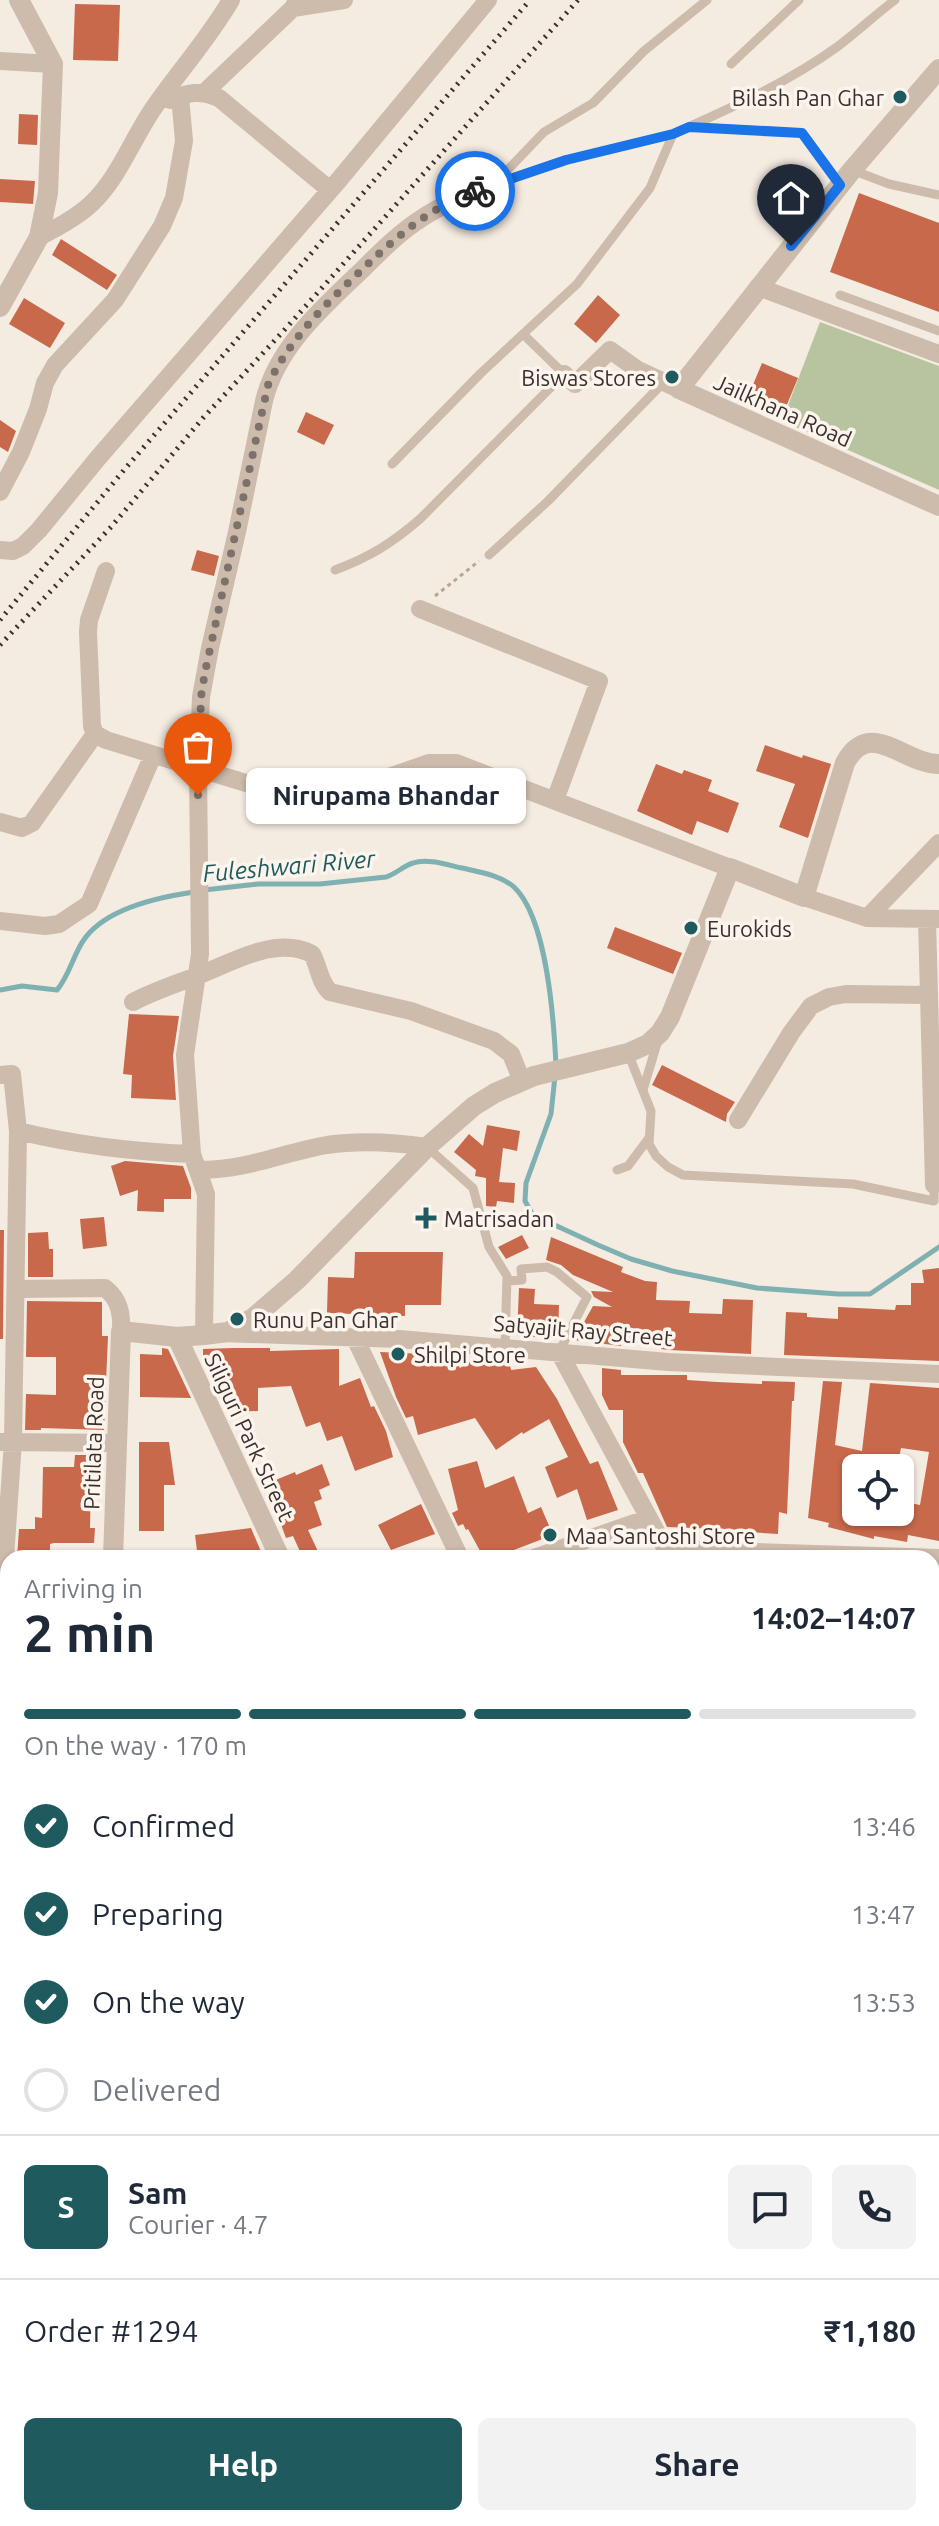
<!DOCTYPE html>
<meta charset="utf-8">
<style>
body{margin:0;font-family:Ubuntu,sans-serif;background:#f2f2f3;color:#1f2937;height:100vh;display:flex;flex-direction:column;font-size:30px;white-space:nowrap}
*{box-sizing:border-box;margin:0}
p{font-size:26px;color:#747a83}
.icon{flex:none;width:44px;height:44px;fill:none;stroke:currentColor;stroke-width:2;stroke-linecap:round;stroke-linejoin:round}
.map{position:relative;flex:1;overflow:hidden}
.side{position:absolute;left:0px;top:1550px;width:940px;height:976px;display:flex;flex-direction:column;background:#fff;border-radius:24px 24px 0 0;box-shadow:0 2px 6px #0004}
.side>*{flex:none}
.controls{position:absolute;left:842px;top:1454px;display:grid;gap:16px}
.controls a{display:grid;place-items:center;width:72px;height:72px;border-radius:12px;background:#fff;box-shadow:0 2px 6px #0004;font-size:40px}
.pin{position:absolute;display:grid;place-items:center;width:68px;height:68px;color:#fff;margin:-82px -34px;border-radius:50% 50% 50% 0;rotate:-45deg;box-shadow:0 0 8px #0007}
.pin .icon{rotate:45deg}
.courier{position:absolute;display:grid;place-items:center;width:80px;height:80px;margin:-40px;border:6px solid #1a73e8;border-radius:50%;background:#fff;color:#222;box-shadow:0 2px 10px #0007}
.bubble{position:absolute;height:56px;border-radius:12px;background:#fff;box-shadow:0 2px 6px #0004;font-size:26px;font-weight:700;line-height:56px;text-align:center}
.overview em{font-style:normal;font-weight:700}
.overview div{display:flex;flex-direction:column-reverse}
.overview{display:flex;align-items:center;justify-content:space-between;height:136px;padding:0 24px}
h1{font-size:52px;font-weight:700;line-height:60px}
.bar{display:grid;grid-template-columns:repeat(4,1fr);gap:12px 8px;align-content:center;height:96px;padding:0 24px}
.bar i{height:10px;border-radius:6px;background:#e0e1e3}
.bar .on{background:#1f5a5e}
.bar p{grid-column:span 4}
.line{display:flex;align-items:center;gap:20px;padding:0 24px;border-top:2px solid #e0e1e3}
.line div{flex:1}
.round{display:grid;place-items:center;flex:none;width:84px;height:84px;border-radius:12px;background:#f2f2f3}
ol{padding:0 24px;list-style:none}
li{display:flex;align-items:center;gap:24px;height:88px}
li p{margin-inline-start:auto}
li .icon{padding:8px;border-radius:50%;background:#1f5a5e;color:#fff;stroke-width:4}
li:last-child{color:#747a83}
li i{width:44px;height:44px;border:4px solid #e0e1e3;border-radius:50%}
.action{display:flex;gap:16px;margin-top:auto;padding:16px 24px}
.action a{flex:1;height:92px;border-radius:12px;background:#1f5a5e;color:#fff;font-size:32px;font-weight:700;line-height:92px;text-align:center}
.action a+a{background:#f2f2f3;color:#1f2937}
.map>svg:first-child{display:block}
.green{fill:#b8c4a0}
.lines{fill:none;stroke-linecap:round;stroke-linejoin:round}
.stream{stroke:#7fb0b2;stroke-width:5}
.building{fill:#c8694b;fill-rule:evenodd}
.path{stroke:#b9a596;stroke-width:3;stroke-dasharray:4 4;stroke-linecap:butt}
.service{stroke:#cdbbac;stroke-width:9}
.minor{stroke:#cdbbac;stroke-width:18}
.tertiary{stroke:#cdbbac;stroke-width:20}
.rail{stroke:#3b302b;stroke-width:5;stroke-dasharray:2 6;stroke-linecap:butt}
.done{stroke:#7c716b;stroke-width:8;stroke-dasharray:0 14.4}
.route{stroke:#1a73e8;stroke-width:10}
.poi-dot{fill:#1f5a5e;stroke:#fbf5ee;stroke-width:3}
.labels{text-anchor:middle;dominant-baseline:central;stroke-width:7;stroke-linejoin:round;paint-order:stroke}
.poi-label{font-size:22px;fill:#3b302b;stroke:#fbf5ee;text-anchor:start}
.street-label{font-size:22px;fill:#3b302b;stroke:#fbf5ee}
.water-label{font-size:24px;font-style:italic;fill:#1f5a5e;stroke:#fbf5ee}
</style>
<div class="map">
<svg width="939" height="2526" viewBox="0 0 939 2526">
<rect width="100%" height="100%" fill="#f4ebe1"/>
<path class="green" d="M820 322 939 366V490L782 421Z
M932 1951H939V2127L936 2128 939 2138V2169L932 2153Z"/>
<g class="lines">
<path class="stream" d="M204 890 258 884H320L386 877C396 874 403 866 413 863 427 858 448 865 462 868 480 872 500 875 514 887 547 918 554 1022 556 1066
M0 990 22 986 57 990C69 976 73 956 83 941 104 909 159 897 194 892
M555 1076 551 1114 526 1183 525 1201 533 1215 598 1245 631 1259 672 1271 757 1288 838 1294H870L939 1247"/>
</g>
<path class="building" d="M75 4 120 5 118 61 73 60Z
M19 114 38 115 37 145 18 144Z
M0 179 35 181 33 204 0 202Z
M859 193 939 223V312L830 272Z
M61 239 117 275 107 290 52 255Z
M598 295 620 315 596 343 574 324Z
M24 298 65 323 50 348 9 324Z
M762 363 798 378 781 419 745 404Z
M306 412 334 425 324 445 297 432Z
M0 420 16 431 8 452 0 447Z
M197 550 219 556 214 576 191 570Z
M212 729 230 733 225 764 210 760Z
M765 745 802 758 803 755 831 764 808 838 779 827 795 784 756 771Z
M656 764 682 774 684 770 712 780 708 791 739 803 728 833 697 821 692 835 637 811Z
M615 927 682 953 673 974 607 948Z
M129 1014 179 1016 173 1056 176 1100 131 1098 132 1075 123 1074Z
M662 1065 735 1102 727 1114 726 1122 652 1085Z
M487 1125 520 1131 517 1151 503 1148 499 1182 515 1183 514 1203 497 1201 496 1207 486 1206V1178L475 1176 476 1170 454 1152 469 1134 483 1146Z
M125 1161 183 1166 191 1188V1199H164V1212L137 1211 138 1190 120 1196 111 1166Z
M104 1217 107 1246 83 1249 80 1219Z
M0 1230H4L3 1339H0Z
M48 1232 49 1249H53V1277H28V1233Z
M522 1235 529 1248 506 1259 498 1247Z
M551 1237 623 1267 621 1272 645 1281 657 1282 656 1300 690 1301 689 1313 722 1314 723 1299 753 1300 751 1354 669 1350 661 1349V1344L621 1342V1346L574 1340 593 1306 612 1307 594 1297 591 1291 613 1292 573 1275 561 1265 546 1260Z
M355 1252H443L441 1305H405V1316L327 1313 328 1277 354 1278Z
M939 1268V1361L784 1355 786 1312 807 1313V1317L838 1319V1307L895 1310 896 1305H911V1283H924L922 1270Z
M519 1288 535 1289 534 1304 559 1305 558 1336 553 1335 552 1338 517 1336Z
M27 1301 102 1302V1336H108L104 1430 41 1428V1430H25L26 1394 56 1395V1357H26Z
M162 1348 168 1349 191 1398 140 1397V1354L162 1355Z
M234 1348H270V1351L339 1349V1386L360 1378 371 1407 374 1406 386 1431 393 1457 355 1471 342 1436 327 1441 320 1422 306 1427 291 1386 258 1388V1411L226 1412 203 1362V1349Z
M380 1352 445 1355 448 1361 454 1358 460 1368 476 1358 480 1363 509 1361 511 1370 536 1367 557 1399 590 1464 598 1461 618 1510 587 1520 577 1489 557 1498 545 1467 568 1457 549 1419 523 1434 522 1432 496 1450 475 1418 418 1435 413 1416 406 1418 396 1397Z
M602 1368 621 1370V1375H687V1380L717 1382 762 1384V1381L795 1382 794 1401H792L787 1514 779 1512 778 1534 748 1532V1530L667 1527 643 1473H638L623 1442V1410H609L602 1395Z
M823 1381 842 1382 835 1445 862 1451 870 1383 939 1388V1541L908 1535 907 1542 874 1536V1539L828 1527 829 1523 808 1518ZM901 1448 929 1452 920 1505 900 1501V1512H856V1468H897Z
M139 1442H169L175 1485H164V1531H139Z
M75 1455H101V1476H91L90 1528H95L94 1543H54L50 1544V1558H17L19 1529H35V1517L42 1518 43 1467H74Z
M477 1461 485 1488 514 1476 528 1513 541 1507 553 1535 493 1558H484L468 1529 466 1530 463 1524 458 1526 452 1513 458 1510 448 1469Z
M322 1464 330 1485 319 1490 322 1499 314 1502 322 1525 308 1530 321 1558H303L293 1536 286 1538 266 1484 295 1472 296 1475Z
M421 1504 435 1534 391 1550 378 1525Z
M251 1528 262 1554 231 1558H198L195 1535Z"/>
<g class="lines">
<path class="path" d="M435 596 479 561"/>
<path class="service" d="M707 0 644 51 593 103 544 132 494 184 566 160 673 134C729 109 787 83 837 47 857 32 875 15 895 0
M731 64 799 0
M693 127 802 133 840 185
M852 170 889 184 939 195
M840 295 939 331
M392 464 481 373 577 284 650 188 673 134
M489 555 548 501 663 383
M335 570C370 557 392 543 420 519L564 374 523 334
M628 1053 651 1111 649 1144 656 1156 668 1167 683 1175 853 1184 934 1201V1185
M643 1090 658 1040
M427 1147 473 1188 489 1247 507 1276 505 1347
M617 1170 628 1166 649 1138
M507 1281 522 1280 521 1269 547 1267 557 1272 587 1297 559 1352"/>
<path class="minor" d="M293 8 344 0
M0 61 53 64
M205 92 293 8 297 0
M171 100C189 92 200 90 219 98L330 190
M39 237C57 228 76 218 91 204 119 178 133 137 155 106 180 70 209 38 231 0
M758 287 939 354
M564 374 575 384 610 350 638 370 679 389
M0 492 21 452 38 409 45 383 55 365 115 300 162 226 174 198 184 141 180 96
M0 550 13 551 23 546 39 530 98 458 338 181 488 0
M106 571 89 620 88 632 92 726 95 734 106 740 272 791 306 797 343 793 429 763H456L730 868
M420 609 599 681 555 800
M0 822 22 828 32 823 95 734
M804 897 867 918 938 919
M867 918 939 843
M927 919 934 1185
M0 921 45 926 59 924 89 904 153 755
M133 1002C154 991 175 984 197 976 232 963 275 935 312 954 319 966 319 982 330 992L411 1011 494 1041 511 1054 522 1081
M0 1075 12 1074 18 1131 13 1441 0 1631
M738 1120 791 1033 811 1006 829 997 846 994 929 995
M18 1131C76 1145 133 1152 192 1154
M198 1170C248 1170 281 1153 327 1145 361 1140 393 1142 427 1147
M16 1289 105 1288C119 1299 122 1313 121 1331
M222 1333 399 1339 668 1362 939 1374
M204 1335 206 1194 192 1154 185 1055 200 954 198 769 201 697 210 648 237 532 264 401C277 347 323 307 362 270 381 251 400 232 422 218 445 203 469 193 494 184
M355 1338 460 1558
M559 1352 670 1557
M0 1442 117 1443
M666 1549 939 1558
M534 1558 649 1518
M932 1749H939
M0 1905H8
M932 1935H939
M0 2158H8
M932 2210 939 2207
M932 2477 939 2492
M660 2526 748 2521"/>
<path class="tertiary" d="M939 69 852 170 679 389 939 506
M0 307 39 237 48 193 53 64 19 0
M177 1337 280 1558
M113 1558 121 1331 177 1337 204 1335 228 1332 253 1318 297 1280 427 1147 474 1106 495 1093 534 1076 628 1053 648 1044 660 1033 670 1017 730 868 804 897 845 763C870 717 903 764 939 764
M93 2518V2526
M747 2518 751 2526"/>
<path class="rail" d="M0 620 124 470 530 0
M0 645 111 527 203 418 288 326 578 0"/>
</g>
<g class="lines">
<path class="done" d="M198 795 201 697 205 672 268 385C287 344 319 311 351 280 389 244 425 209 475 191"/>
<path class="route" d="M475 191 566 160 673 134 689 127 802 133 840 185 791 246"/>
</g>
<g class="poi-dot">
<circle cx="900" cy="97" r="8"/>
<circle cx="672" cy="377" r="8"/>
<circle cx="691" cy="928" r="8"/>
<path d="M422 1206h8v8h8v8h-8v8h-8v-8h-8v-8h8z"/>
<circle cx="237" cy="1319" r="8"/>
<circle cx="398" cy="1354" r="8"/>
<circle cx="550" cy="1535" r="8"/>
</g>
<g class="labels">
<g class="poi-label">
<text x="884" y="97" text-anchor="end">Bilash Pan Ghar</text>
<text x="656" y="377" text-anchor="end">Biswas Stores</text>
<text x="707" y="928">Eurokids</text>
<text x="444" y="1218">Matrisadan</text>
<text x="253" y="1319">Runu Pan Ghar</text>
<text x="414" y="1354">Shilpi Store</text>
<text x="566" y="1535">Maa Santoshi Store</text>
</g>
<g class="street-label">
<text transform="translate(783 410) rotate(24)">Jailkhana Road</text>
<text transform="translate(583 1330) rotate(5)">Satyajit Ray Street</text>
<text transform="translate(250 1437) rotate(65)">Siliguri Park Street</text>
<text transform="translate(93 1443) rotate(-88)">Pritilata Road</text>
</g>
<g class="water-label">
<text transform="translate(289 866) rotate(-5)">Fuleshwari River</text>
</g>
</g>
</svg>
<div class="controls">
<a><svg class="icon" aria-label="locate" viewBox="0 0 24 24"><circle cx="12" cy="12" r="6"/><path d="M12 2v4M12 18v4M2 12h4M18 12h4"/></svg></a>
</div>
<div class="pin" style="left:198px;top:795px;background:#ea580c"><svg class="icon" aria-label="bag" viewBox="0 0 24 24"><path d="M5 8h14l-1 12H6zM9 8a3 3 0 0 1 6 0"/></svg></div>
<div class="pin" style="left:791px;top:246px;background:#1f2937"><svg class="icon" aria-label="home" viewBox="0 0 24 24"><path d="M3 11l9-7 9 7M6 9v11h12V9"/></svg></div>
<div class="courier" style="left:475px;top:191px"><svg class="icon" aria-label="bike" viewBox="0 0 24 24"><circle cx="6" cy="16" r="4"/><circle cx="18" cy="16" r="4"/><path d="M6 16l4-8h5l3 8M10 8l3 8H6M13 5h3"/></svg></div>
<div class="bubble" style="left:246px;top:768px;width:280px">Nirupama Bhandar</div>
<section class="side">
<div class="overview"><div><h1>2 min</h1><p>Arriving in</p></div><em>14:02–14:07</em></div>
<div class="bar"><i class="on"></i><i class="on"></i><i class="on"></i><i></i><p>On the way · 170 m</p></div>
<ol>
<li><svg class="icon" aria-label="check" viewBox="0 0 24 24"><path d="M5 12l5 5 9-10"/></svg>Confirmed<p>13:46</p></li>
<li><svg class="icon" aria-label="check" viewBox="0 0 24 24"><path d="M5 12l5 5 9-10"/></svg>Preparing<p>13:47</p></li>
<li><svg class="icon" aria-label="check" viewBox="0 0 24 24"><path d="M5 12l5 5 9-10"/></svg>On the way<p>13:53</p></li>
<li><i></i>Delivered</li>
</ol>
<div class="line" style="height:144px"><b class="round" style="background:#1f5a5e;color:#fff">S</b><div><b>Sam</b><p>Courier · 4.7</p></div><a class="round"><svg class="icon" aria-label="chat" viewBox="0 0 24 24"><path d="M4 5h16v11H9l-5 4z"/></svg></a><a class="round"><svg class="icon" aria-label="phone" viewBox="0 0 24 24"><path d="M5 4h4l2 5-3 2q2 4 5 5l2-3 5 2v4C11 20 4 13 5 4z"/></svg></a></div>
<div class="line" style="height:104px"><div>Order #1294</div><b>₹1,180</b></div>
<div class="action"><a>Help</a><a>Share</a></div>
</section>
</div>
